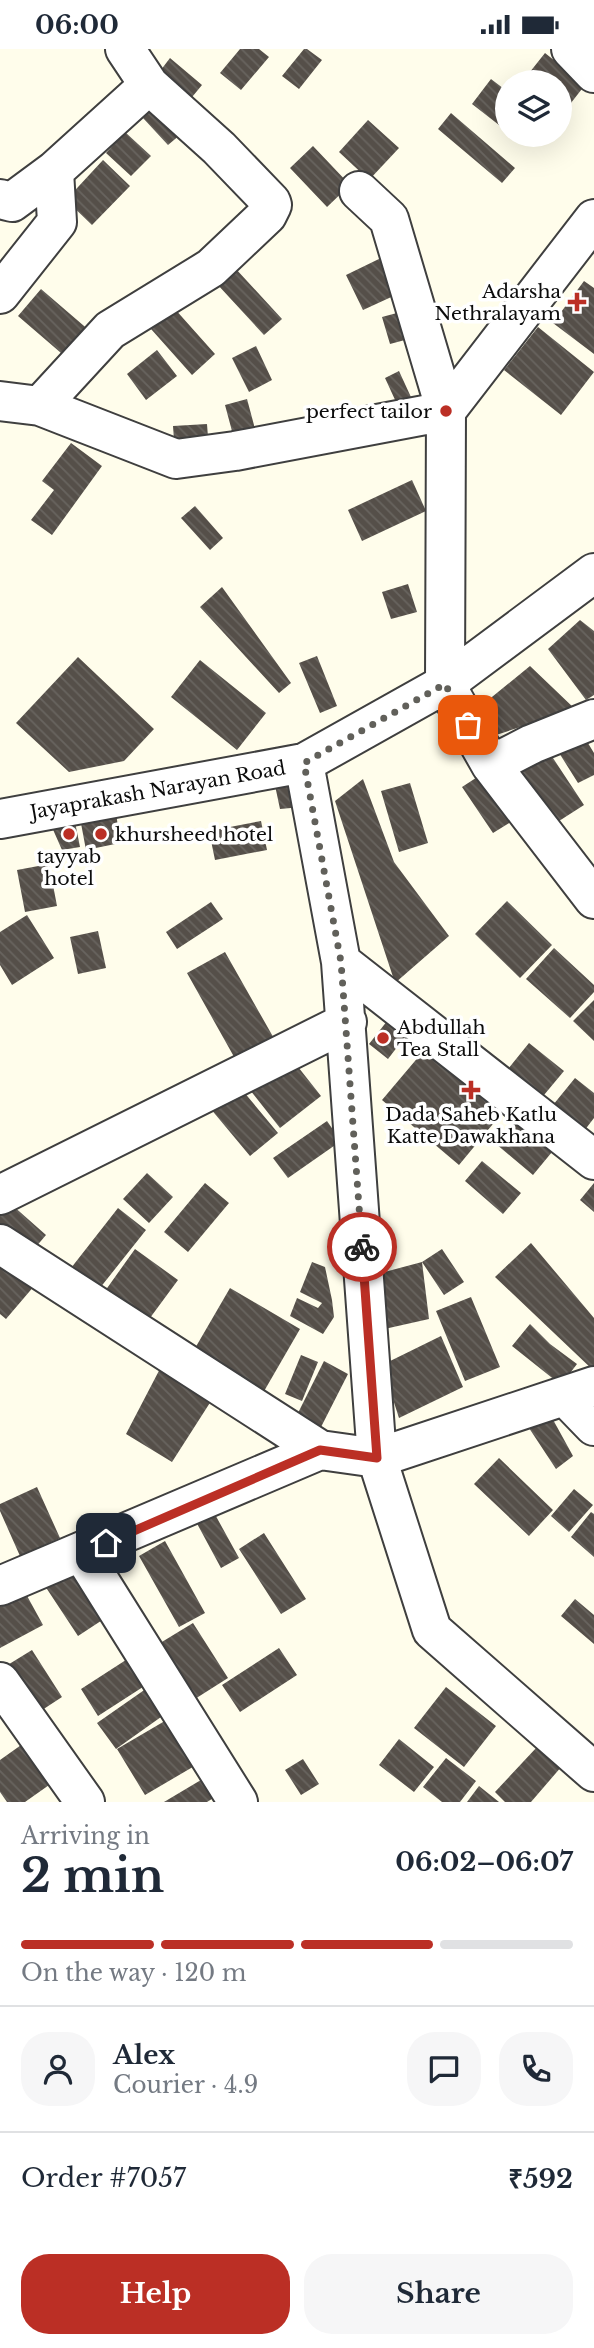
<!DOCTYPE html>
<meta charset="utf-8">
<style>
body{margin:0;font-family:"Libre Baskerville",serif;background:#f6f6f7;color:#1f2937;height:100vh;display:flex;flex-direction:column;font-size:26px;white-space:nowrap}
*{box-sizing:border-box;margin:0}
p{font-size:23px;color:#747a83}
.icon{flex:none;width:38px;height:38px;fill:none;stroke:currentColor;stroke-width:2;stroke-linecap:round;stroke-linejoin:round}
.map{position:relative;height:1753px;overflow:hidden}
.details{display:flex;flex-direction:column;background:#fff;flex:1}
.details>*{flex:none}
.buttons{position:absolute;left:495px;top:21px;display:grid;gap:14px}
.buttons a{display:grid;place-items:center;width:77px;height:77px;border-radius:50%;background:#fff;box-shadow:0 7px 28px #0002;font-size:35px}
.pin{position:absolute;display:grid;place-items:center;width:60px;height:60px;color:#fff;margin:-30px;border-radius:14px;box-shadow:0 4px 10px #0006}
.courier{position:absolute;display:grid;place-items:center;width:70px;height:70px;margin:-35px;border:5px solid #bb2f25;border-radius:50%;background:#fff;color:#222;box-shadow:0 2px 9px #0007}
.head em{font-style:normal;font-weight:700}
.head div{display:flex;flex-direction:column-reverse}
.head{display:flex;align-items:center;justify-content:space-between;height:119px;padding:0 21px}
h1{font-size:46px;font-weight:700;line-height:52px}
.bar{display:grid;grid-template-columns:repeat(4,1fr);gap:10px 7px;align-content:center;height:84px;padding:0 21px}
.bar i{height:9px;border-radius:5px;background:#e0e1e3}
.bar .active{background:#bb2f25}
.bar p{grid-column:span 4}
.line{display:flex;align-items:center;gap:18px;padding:0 21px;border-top:2px solid #e0e1e3}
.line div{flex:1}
.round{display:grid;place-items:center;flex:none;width:74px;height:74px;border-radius:28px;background:#f6f6f7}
.action{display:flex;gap:14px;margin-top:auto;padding:14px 21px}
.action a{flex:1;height:80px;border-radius:28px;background:#bb2f25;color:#fff;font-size:28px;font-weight:700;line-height:80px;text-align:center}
.action a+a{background:#f6f6f7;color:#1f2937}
.status{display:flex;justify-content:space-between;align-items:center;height:49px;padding:0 35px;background:#fff;direction:ltr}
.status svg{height:19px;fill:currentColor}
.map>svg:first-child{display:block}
.building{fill:url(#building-back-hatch)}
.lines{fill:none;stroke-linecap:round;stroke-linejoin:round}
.minor-casing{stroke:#3f3f3f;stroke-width:42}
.minor{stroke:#fff;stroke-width:38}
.done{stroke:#61605a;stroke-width:7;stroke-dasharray:0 12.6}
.route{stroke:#bb2f25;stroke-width:9}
.poi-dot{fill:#bb2f25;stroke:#fff;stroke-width:2.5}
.labels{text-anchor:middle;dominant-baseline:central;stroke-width:7;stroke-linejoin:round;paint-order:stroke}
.poi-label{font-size:19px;fill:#0c0c0c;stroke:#fff;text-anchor:end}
.street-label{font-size:19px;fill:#0c0c0c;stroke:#fff}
</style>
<div class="status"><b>06:00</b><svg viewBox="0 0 49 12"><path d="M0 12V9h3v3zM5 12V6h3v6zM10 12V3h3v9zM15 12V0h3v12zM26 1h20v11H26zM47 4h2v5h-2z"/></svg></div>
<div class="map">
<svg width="594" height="1753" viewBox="0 0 594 1753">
<defs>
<pattern id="building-back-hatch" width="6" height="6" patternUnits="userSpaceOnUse" patternTransform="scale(1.75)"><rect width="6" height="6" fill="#554f49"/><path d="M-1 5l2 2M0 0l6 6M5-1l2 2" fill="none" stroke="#68645f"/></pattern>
</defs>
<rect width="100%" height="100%" fill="#fffdeb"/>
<path class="building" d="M240 0H259L269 8 241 41 220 24Z
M304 0H307L322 11 299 40 282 27Z
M545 4 585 36 560 68V33H522Z
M170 9 202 36 183 59 154 30Z
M491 30 508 43V83L472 55Z
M161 52 187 80 168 96 143 69Z
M451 64 515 119 502 134 438 80Z
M368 71 399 99 369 131 339 103Z
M125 83 151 107 131 127 106 104Z
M313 97 350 136 327 158 290 119Z
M103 111 130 137 92 176 66 151Z
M383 208 400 244 363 261 346 226Z
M235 219 282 270 264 286 217 235Z
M584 232 594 239V305L553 274Z
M41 240 98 289 75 316 18 267Z
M174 259 215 305 192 326 151 280Z
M408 261 416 288 390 295 382 268Z
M538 278 594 323 561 366 504 321Z
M256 297 272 331 249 343 232 309Z
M157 301 177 327 146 351 127 325Z
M399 322 416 359 402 366 385 329Z
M247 350 258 391 236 397 225 356Z
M207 375 209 402 175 405 173 377Z
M71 394 102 417 52 486 31 471 54 441 42 432Z
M412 431 426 462 362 492 348 461Z
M195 457 223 489 210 501 181 469Z
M408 535 417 563 391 570 382 543Z
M222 538 291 634 279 644 200 558Z
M580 571 594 582V646L586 651 548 600Z
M317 607 337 657 320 664 299 614Z
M78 608 154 680 124 712 69 723 16 674Z
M200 611 266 664 237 701 171 648Z
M530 617 575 660 484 690 465 670Z
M583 686 594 704V726L578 734 556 699Z
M549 703 584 756 545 781 511 728Z
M296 725 302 758 280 760 273 727Z
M482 725 514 771 493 784 462 738Z
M363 730 394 813 449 887 395 934 335 752Z
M410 734 428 794 399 803 381 742Z
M116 763 120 794 86 801 80 769Z
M261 772 267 801 215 811 209 782Z
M75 773 80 798 62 801 51 776Z
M49 815 57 857 25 863 17 821Z
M507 852 552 896 520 929 475 885Z
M211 853 223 870 177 900 166 883Z
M27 866 54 909 12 936 0 916V883Z
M98 882 106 919 78 925 70 888Z
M554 899 594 936V943L570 969 526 930Z
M225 903 280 1000 242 1022 187 924Z
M594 951V992L573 972Z
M395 962 414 976 388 1010 369 995Z
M431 993 507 1058 459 1116 382 1051Z
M529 994 564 1022 534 1058 500 1030Z
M291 1009 321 1047 280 1079 250 1041Z
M575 1029 594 1044V1069L584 1082 553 1056Z
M238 1036 278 1084 250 1107 210 1059Z
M327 1072 341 1092 288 1129 273 1109Z
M516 1072 552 1103 533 1126 496 1095Z
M482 1112 521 1144 503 1165 465 1132Z
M147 1124 173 1148 149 1174 123 1150Z
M205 1134 229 1154 188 1203 164 1183Z
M594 1134V1163L580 1151Z
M3 1148 46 1186 29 1206 0 1180V1151Z
M118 1159 146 1181 92 1249 64 1228Z
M531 1194 594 1269V1322L495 1228Z
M135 1200 178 1231 147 1273 105 1242Z
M442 1200 464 1233 444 1246 422 1213Z
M0 1207 35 1236 6 1270 0 1265Z
M312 1213 325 1218 332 1251 334 1268 323 1285 290 1267 297 1249 318 1259 322 1254 300 1243Z
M422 1213 429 1270 380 1281 377 1225Z
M230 1239 300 1280 263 1344 194 1301Z
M471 1248 500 1318 465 1332 436 1262Z
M530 1275 550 1295 577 1315 561 1336 512 1297Z
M441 1287 463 1338 399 1369 382 1316Z
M301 1306 318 1313 302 1352 285 1345Z
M324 1312 348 1325 320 1380 296 1368Z
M163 1314 213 1349 172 1413 126 1385Z
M551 1367 573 1407 556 1420 529 1379Z
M499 1409 553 1461 529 1487 474 1435Z
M37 1438 60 1489 20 1507 0 1462V1455Z
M574 1440 593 1456 569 1483 551 1467Z
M212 1460 239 1509 221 1519 194 1469Z
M591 1463 594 1465V1508L571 1488Z
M264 1484 306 1550 281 1565 239 1500Z
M165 1492 205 1564 179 1578 139 1507Z
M81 1514 113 1564 78 1587 45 1537Z
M26 1545 43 1576 0 1599V1558Z
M575 1550 594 1566V1595L561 1567Z
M193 1574 228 1629 187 1655 152 1599Z
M279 1599 297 1626 240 1663 222 1636Z
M32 1601 62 1648 36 1665 6 1617Z
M129 1609 146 1636 98 1667 81 1640Z
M150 1637 168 1663 116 1700 97 1674Z
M446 1638 496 1677 464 1718 414 1679Z
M175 1666 203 1712 145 1746 117 1700Z
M31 1689 59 1729 25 1753H7L0 1743V1711Z
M399 1690 434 1718 414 1743 379 1716Z
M537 1698 562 1717 531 1753H505L495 1743Z
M446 1709 476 1732 460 1753H442L423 1738Z
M303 1710 319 1735 301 1746 285 1721Z
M211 1725 223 1743 207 1753H164Z
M479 1737 499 1753H467Z"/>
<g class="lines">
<defs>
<path id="minor" d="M571 0 594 24
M359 142 389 170 446 362 445 635 491 716 532 695 594 670
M0 150 12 153 54 122 149 36
M0 245 57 173 54 122
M0 352 40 357 176 410 235 402 446 362 594 170
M40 357 110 281 211 219 267 166 272 156 271 153 219 99 149 36 125 0
M304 714 341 913 377 1409 432 1581 594 1723
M491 716 594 850
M0 770 304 714 445 635 594 524
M341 913 594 1111
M0 1146 347 973
M0 1195 320 1401
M565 1347 594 1377
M82 1504 238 1753
M0 1537 320 1401 377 1409 594 1337
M0 1633 85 1753"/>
</defs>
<use href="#minor" class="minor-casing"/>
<use href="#minor" class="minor"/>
</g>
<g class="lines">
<path class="done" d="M362 1198 341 913 304 714 445 635 468 676"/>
<path class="route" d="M106 1494 320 1401 377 1409 362 1198"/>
</g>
<g class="poi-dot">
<path d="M573.5 242.5h7v7h7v7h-7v7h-7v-7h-7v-7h7z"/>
<circle cx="446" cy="362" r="7"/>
<circle cx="69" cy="785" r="7"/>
<circle cx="101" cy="785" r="7"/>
<circle cx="383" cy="989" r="7"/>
<path d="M467.5 1030.5h7v7h7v7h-7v7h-7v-7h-7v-7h7z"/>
</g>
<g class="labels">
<g class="poi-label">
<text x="561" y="242">Adarsha<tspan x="561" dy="22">Nethralayam</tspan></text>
<text x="432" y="362">perfect tailor</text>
<text x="115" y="785" text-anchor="start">khursheed hotel</text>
<text x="69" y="807" text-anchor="middle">tayyab<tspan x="69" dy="22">hotel</tspan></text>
<text x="397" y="978" text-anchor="start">Abdullah<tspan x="397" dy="22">Tea Stall</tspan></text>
<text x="471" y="1065" text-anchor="middle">Dada Saheb Katlu<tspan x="471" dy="22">Katte Dawakhana</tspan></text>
</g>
<g class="street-label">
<text transform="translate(158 741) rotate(-10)">Jayaprakash Narayan Road</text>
</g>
</g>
</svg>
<div class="buttons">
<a><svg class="icon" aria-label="layers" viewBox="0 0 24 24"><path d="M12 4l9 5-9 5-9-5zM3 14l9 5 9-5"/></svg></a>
</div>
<div class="pin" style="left:468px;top:676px;background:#ea580c"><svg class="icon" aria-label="bag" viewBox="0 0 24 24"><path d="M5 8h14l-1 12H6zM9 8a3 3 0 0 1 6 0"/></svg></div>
<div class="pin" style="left:106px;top:1494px;background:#1f2937"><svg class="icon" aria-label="home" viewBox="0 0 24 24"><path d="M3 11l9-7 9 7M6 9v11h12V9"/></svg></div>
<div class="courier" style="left:362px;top:1198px"><svg class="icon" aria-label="bike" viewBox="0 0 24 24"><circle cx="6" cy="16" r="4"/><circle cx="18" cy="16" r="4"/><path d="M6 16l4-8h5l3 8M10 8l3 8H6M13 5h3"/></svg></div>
</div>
<section class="details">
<div class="head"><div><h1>2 min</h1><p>Arriving in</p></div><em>06:02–06:07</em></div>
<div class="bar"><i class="active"></i><i class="active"></i><i class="active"></i><i></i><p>On the way · 120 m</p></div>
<div class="line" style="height:126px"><a class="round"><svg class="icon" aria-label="person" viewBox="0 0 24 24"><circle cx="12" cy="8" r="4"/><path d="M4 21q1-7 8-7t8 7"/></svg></a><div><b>Alex</b><p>Courier · 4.9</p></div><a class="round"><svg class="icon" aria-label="chat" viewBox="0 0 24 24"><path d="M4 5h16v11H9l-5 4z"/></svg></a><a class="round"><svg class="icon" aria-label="phone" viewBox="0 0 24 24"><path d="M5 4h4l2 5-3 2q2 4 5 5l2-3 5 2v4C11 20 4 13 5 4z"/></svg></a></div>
<div class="line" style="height:91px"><div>Order #7057</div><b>₹592</b></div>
<div class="action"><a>Help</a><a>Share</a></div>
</section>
